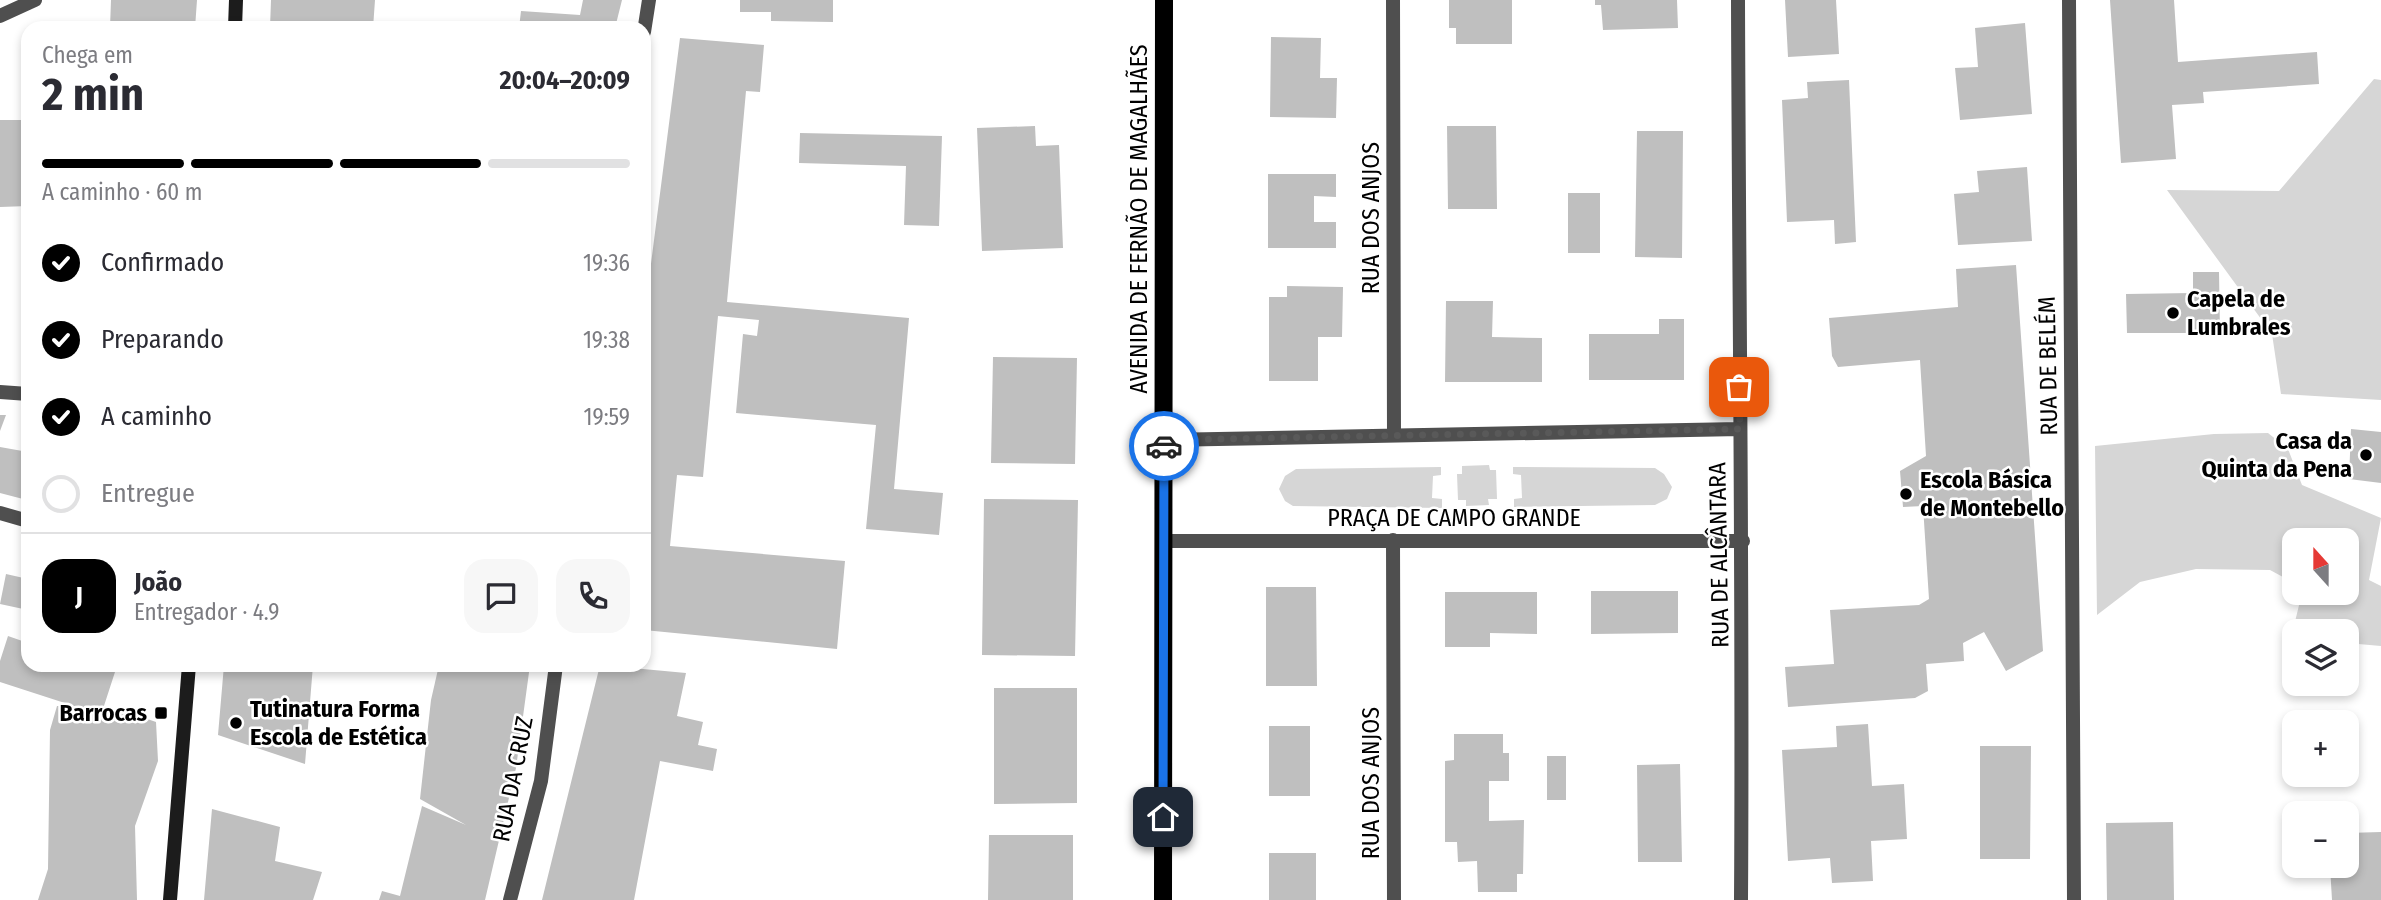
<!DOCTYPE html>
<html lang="pt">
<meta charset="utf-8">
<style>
body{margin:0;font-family:"Fira Sans Condensed",sans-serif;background:#f7f7f7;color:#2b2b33;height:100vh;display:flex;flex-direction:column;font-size:26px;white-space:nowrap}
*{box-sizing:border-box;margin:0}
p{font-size:23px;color:#7c7c81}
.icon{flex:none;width:38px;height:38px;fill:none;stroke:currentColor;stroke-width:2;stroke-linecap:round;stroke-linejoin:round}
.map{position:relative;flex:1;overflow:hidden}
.side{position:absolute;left:21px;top:21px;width:630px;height:651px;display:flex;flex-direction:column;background:#fff;border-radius:21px;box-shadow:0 4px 10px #0003}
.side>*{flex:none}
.needle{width:46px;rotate:339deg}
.fabs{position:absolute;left:2282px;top:528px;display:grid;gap:14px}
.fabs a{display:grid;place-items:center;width:77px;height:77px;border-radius:14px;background:#fff;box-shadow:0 4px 10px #0003;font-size:35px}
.pin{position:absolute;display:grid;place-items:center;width:60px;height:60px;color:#fff;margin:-30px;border-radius:14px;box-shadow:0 4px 10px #0006}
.courier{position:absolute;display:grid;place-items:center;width:70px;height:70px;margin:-35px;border:5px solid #1a73e8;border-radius:50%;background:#fff;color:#222;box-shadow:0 2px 9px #0007}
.headline em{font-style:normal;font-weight:700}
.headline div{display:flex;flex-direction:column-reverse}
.headline{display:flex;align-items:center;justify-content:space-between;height:119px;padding:0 21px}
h1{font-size:46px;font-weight:700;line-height:52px}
.bar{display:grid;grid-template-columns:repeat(4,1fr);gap:10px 7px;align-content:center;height:84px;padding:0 21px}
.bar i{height:9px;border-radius:5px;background:#e1e1e2}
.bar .active{background:#000}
.bar p{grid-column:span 4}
.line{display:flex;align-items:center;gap:18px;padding:0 21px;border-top:2px solid #e1e1e2}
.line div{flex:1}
.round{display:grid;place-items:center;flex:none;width:74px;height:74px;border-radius:21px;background:#f7f7f7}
ol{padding:0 21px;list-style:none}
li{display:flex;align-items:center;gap:21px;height:77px}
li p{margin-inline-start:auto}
li .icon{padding:7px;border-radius:50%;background:#000;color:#fff;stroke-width:4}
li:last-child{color:#7c7c81}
li i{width:38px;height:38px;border:4px solid #e1e1e2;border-radius:50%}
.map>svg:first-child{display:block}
.green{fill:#d6d6d6}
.building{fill:#bfbfbf}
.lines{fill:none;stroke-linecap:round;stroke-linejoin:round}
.minor{stroke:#4f4f4f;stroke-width:14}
.secondary{stroke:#1c1c1c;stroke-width:14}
.primary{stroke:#000;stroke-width:18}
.done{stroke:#595959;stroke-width:7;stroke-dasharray:0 12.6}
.route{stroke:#1a73e8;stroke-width:9}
.poi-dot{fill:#000;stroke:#fff;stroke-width:2.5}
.labels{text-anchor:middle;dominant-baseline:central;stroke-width:5;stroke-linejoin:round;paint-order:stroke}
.street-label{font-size:24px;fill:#000;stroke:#fff}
.poi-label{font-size:24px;font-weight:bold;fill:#000;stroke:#fff;text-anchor:start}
</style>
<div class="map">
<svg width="2381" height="900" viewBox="0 0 2381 900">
<rect width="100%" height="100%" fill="#fff"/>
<path class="green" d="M2374 79 2381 80V400L2281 394 2272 334 2167 190 2279 191Z
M2268 433 2288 449 2302 485 2381 518 2369 580 2381 586V646L2347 643V632H2294V639L2291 638 2302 593H2347V541H2294V583L2270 570 2196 569 2140 582 2097 615 2095 446 2214 434Z
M1489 465 1490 470H1496L1497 499H1488L1489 505 1466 506V500H1458L1457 474H1462V466Z
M1441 467V475L1433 476 1432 498 1442 499V508L1293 506 1285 501 1279 489 1285 476 1296 469Z
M1513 467 1655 468 1664 474 1672 487 1667 499 1655 505 1514 507V499L1522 498 1521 475 1513 474Z"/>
<path class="building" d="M111 0H197L195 28H110Z
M271 0H375L373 28H270Z
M583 0H622L615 28H519L521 11 580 15Z
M740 0H833V22L771 21V12H740Z
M1449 0H1512V44H1456V28H1449Z
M1595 0H1677L1678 28 1603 30 1601 5H1595Z
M1785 0H1836L1839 54 1788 57Z
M2110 0H2174L2178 62 2317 52 2319 84 2203 92 2204 103 2172 105 2176 159 2121 163Z
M2025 23 2032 114 1960 120 1955 68 1978 67 1975 28Z
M1271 37 1321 38 1320 78H1337L1336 118 1270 117Z
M680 38 764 45 760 92 746 91 727 302 909 318 894 489 943 493 939 535 866 529 876 425 736 413 743 334 757 336 759 320 718 316 703 477 677 475 670 546 845 561 837 649 644 630V318Z
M1849 80 1856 242 1835 244 1834 220 1787 222 1782 100 1808 98 1807 82Z
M0 120H28V206L0 207Z
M1035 126 1036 146 1059 145 1063 248 982 251 977 128Z
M1447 126H1496L1497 209H1448Z
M1637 131H1683L1682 258 1635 257Z
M800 133 942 136 939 226 904 225 906 166 799 163Z
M2027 167 2032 241 1958 245 1954 194 1979 192 1977 171Z
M1268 174H1336V197L1314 196V222H1336V248H1268Z
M1568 193H1600V253H1568Z
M2016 265 2043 651 2006 671 1984 632 1963 643 1964 661 1926 664 1928 691 1915 698 1788 707 1785 667 1834 664 1830 610 1919 605 1929 599 1923 506 1903 507 1900 471 1926 456 1920 360 1838 367 1832 356 1829 318 1958 307 1956 269Z
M2193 272H2219L2220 333H2127L2126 294 2193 293Z
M1287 286 1343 287 1342 337H1318V381H1269V297H1287Z
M1446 301H1493L1492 337 1542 338V382H1445Z
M1659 319H1684V380H1589V334H1659Z
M993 357 1077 358 1075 464 991 463Z
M0 415H6L0 431Z
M2351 429 2381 432V483L2349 479Z
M0 447 28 452V484L23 499 0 493Z
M984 499 1078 500 1075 656 982 655Z
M6 574 28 579V610L0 604Z
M1266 587H1316L1317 686H1266Z
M1591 591H1678V633L1591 634Z
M1445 592H1537V634L1490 633V647H1445Z
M8 636 28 643V665H95L115 672 101 715 133 714 156 722 158 761 135 826 137 900H38L48 869 50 730 57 706H74L0 682V661Z
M224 665H313L305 764 218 735Z
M439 665H530L516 768 485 900H379L382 891 400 896 422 806 466 825 420 799 431 700Z
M600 665 686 673 677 716 703 722 698 745 717 749 713 771 660 761 634 900H542Z
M994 688H1077V803L994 804Z
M1868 724 1872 786 1904 784 1907 839 1871 841 1873 881 1832 883 1830 858 1788 861 1782 750 1837 747 1836 726Z
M1269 726H1310V796H1269Z
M1454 734H1503V753H1509V781H1489V821L1524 820 1523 874H1517V892H1478L1477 861 1458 862 1457 842H1445V761L1454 760Z
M1980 746H2031L2030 859H1980Z
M1547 756H1566V800H1547Z
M1680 764 1682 862H1638L1637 765Z
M212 809 280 827 275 861 322 872 313 900H204Z
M2173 822 2174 900H2107L2106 823Z
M2381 832V900H2332L2330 866H2347V833Z
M989 835H1073V900H988Z
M1269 853H1316V900H1269Z"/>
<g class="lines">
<path class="minor" d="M1393 0 1394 435
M1738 0C1739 300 1743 600 1741 900
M2069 0 2074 900
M0 16 35 0
M644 32 649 0
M0 392 28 394
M1164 440 1740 429
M0 513 28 521
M1393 540 1394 900
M1165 541H1743
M510 900 541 781 556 665"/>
<path class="secondary" d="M235 28 236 0
M170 900 189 665"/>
<path class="primary" d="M1163 900 1164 0"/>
</g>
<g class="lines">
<path class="done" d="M1164 446V440L1740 429 1739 387"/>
<path class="route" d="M1163 817 1164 446"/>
</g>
<g class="poi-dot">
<circle cx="2173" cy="313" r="7"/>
<circle cx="2366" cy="455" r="7"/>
<circle cx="1906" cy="494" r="7"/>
<rect x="154" y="706" width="14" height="14" rx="3.5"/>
<circle cx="236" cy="723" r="7"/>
</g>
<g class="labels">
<g class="street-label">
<text transform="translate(1371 218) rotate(-90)">RUA DOS ANJOS</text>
<text transform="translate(1139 219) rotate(-90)">AVENIDA DE FERNÃO DE MAGALHÃES</text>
<text transform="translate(2048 366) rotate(-91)">RUA DE BELÉM</text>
<text x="1454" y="518">PRAÇA DE CAMPO GRANDE</text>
<text transform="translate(1719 555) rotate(-91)">RUA DE ALCÂNTARA</text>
<text transform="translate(513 779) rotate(-79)">RUA DA CRUZ</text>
<text transform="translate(1371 783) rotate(-90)">RUA DOS ANJOS</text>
</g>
<g class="poi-label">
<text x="2187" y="299">Capela de<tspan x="2187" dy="28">Lumbrales</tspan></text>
<text x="2352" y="441" text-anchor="end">Casa da<tspan x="2352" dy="28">Quinta da Pena</tspan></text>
<text x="1920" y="480">Escola Básica<tspan x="1920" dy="28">de Montebello</tspan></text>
<text x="250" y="709">Tutinatura Forma<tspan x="250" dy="28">Escola de Estética</tspan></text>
<text x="147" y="713" text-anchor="end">Barrocas</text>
</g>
</g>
</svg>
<div class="fabs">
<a><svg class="needle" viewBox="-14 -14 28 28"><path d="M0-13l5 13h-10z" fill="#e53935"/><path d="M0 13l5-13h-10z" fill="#7c7c81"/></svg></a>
<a><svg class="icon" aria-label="layers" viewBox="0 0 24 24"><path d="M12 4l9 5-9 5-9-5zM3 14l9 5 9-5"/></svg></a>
<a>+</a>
<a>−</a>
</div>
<div class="pin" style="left:1739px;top:387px;background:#ea580c"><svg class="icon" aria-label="bag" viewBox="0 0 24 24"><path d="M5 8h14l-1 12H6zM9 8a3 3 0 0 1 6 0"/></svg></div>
<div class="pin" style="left:1163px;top:817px;background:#1f2937"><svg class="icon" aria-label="home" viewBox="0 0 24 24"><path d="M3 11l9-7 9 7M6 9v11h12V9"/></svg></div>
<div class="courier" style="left:1164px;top:446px"><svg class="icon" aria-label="car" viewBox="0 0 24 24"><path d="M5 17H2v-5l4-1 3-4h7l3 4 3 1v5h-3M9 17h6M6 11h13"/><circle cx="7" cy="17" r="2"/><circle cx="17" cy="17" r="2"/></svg></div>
<section class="side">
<div class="headline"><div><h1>2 min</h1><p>Chega em</p></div><em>20:04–20:09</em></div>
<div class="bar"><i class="active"></i><i class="active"></i><i class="active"></i><i></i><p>A caminho · 60 m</p></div>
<ol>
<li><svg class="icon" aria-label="check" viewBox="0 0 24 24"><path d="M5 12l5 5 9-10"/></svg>Confirmado<p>19:36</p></li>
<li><svg class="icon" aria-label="check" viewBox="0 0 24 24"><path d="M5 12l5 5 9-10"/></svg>Preparando<p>19:38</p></li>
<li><svg class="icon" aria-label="check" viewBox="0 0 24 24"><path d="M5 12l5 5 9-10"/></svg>A caminho<p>19:59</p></li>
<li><i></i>Entregue</li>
</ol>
<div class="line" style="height:126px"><b class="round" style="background:#000;color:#fff">J</b><div><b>João</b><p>Entregador · 4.9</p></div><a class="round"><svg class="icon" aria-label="chat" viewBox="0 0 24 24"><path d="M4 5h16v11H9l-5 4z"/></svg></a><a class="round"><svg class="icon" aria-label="phone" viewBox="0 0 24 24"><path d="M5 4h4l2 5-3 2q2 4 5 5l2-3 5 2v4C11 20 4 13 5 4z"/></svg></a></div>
</section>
</div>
